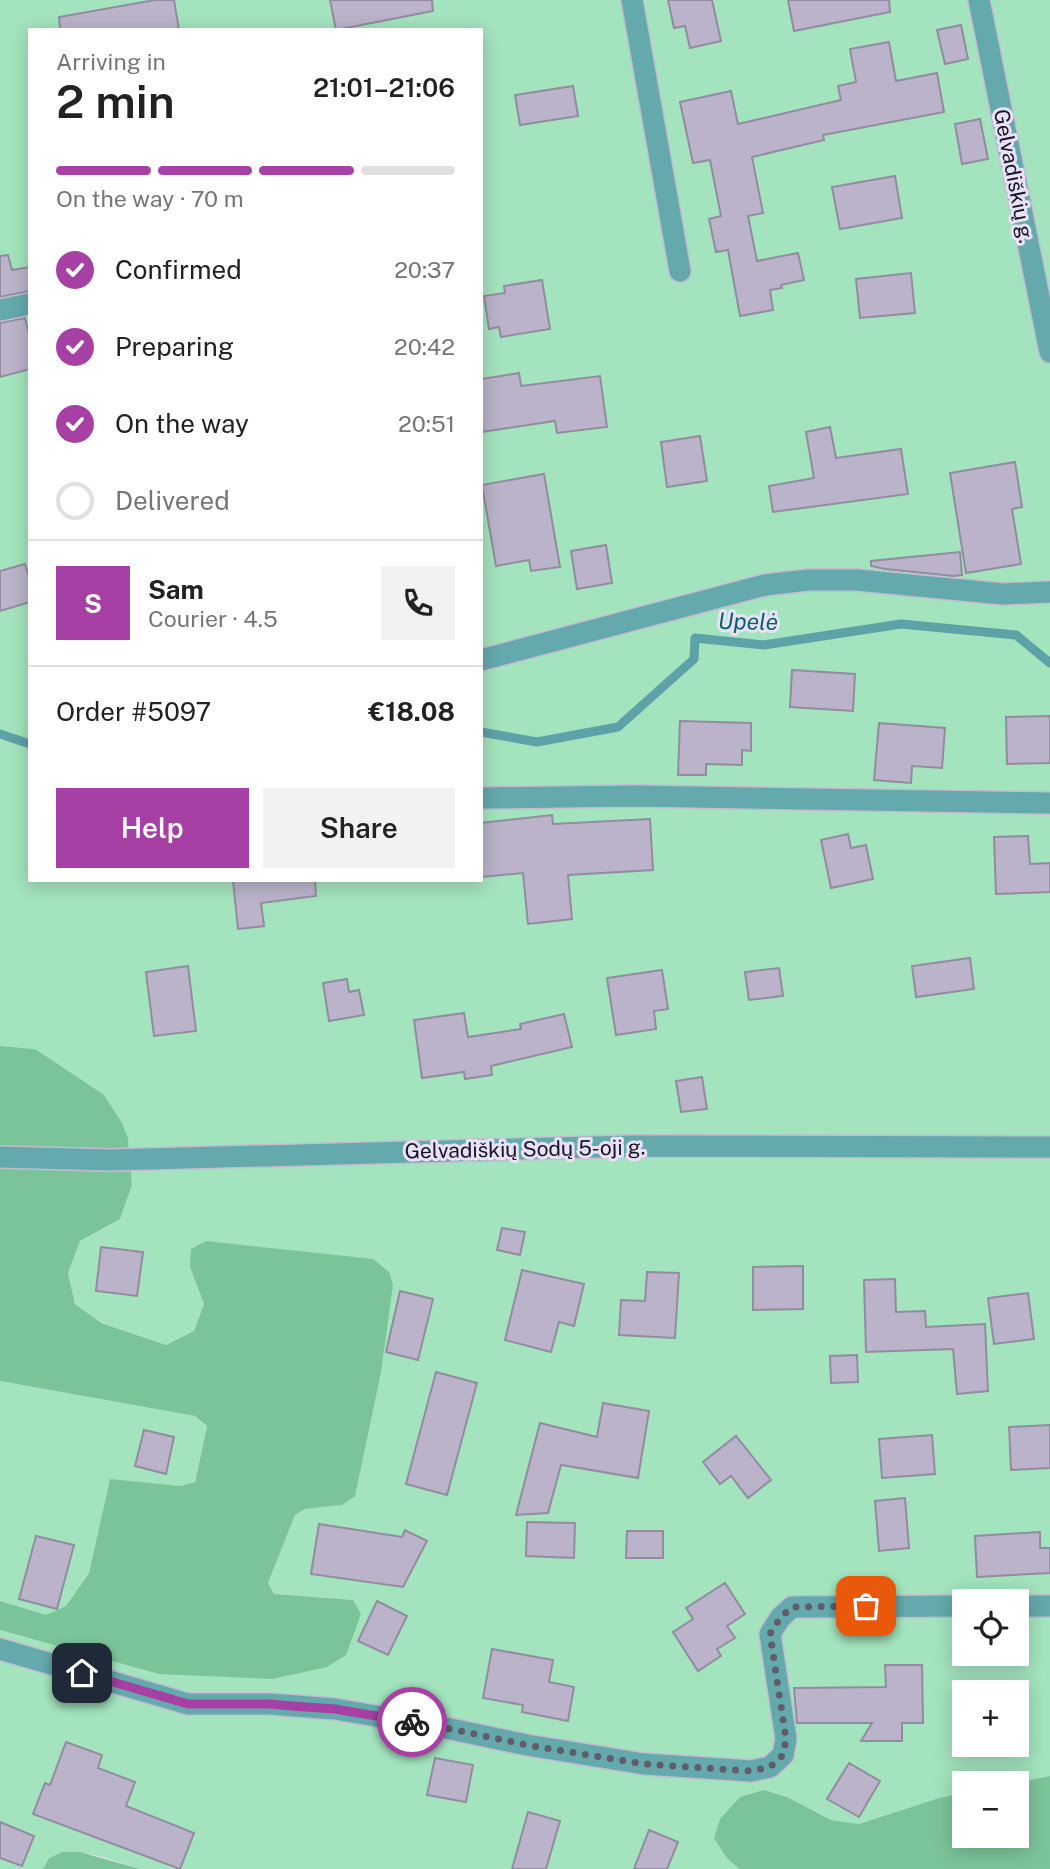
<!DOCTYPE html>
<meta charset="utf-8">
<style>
body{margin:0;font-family:"Public Sans",sans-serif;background:#f2f2f2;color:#222;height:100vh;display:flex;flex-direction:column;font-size:26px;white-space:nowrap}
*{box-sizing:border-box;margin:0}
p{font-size:23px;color:#767676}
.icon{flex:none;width:38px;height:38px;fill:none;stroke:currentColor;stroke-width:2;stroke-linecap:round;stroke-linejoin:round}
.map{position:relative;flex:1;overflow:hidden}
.drawer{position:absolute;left:28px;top:28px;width:455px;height:854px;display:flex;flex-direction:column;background:#fff;border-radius:0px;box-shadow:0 4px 18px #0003}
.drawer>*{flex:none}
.tools{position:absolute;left:952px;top:1589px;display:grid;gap:14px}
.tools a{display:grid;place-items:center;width:77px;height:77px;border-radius:0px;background:#fff;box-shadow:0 4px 18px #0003;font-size:35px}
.pin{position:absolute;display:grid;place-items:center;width:60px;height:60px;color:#fff;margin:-30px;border-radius:14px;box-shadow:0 4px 10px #0006}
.courier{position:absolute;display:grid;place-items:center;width:70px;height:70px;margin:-35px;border:5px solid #a640a4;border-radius:50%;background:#fff;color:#222;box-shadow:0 2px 9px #0007}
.overview em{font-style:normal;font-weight:600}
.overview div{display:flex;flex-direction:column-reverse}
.overview{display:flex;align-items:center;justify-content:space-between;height:119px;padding:0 28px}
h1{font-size:46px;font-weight:600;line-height:52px}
.bar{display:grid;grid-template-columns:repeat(4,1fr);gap:10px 7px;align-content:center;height:84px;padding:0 28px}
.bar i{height:9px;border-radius:5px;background:#e0e0e0}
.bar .current{background:#a640a4}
.bar p{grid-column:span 4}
.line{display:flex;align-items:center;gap:18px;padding:0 28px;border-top:2px solid #e0e0e0}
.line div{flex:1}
.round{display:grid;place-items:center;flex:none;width:74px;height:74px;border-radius:0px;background:#f2f2f2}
ol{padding:0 28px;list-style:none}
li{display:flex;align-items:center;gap:21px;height:77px}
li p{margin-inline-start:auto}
li .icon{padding:7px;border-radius:50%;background:#a640a4;color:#fff;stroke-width:4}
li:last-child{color:#767676}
li i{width:38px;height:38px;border:4px solid #e0e0e0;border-radius:50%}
.primary-button{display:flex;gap:14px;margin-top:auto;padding:14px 28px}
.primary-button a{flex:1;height:80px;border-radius:0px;background:#a640a4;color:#fff;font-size:28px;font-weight:600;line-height:80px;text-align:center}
.primary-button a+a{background:#f2f2f2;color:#222}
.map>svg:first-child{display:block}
.green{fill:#a3e3bd;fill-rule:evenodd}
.forest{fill:#7bc49a}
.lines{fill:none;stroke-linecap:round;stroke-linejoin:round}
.stream{stroke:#5ca2a6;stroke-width:9}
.building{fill:#bab3c9;stroke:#928ca0;stroke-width:2}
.minor-casing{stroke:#c2bcd1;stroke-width:24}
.minor{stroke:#64a9ab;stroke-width:21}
.done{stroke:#605c6a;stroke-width:7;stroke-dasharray:0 12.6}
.route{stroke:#a640a4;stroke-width:9}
.labels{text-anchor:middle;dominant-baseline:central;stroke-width:6;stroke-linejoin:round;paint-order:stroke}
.street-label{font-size:21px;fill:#17151d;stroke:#e8e1f8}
.water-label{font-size:23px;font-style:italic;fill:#096364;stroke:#e8e1f8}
</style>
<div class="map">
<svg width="1050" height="1869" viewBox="0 0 1050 1869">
<rect width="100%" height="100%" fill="#e8e1f8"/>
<path class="green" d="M0 0H1050V1776L1013 1783H964V1793L939 1798 859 1824 831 1820 789 1798 726 1857 739 1869H140C119 1863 66 1841 49 1859 46 1862 45 1866 43 1869H0V1630L160 1674 353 1600 274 1594 268 1583 295 1515 305 1509 342 1505 190 1267 204 1304 194 1331 166 1345 101 1323 75 1304 68 1273 80 1241 120 1219 132 1185 128 1138 35 1049 0 1046ZM30 30H481V880H30ZM964 1601H1017V1654H964ZM964 1692H1017V1745H964Z
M0 1381 195 1416 207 1425 195 1482 180 1486 110 1480 89 1573 66 1606 46 1616 0 1601Z"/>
<path class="forest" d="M0 1046 35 1049 104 1095 122 1123 128 1138 132 1185 120 1219 80 1241 68 1273 75 1304 101 1323 166 1345 194 1331 204 1304 190 1267 191 1249 206 1241 373 1259 389 1272 393 1285 381 1372 355 1496 342 1505 305 1509 295 1515 268 1583 274 1594 353 1600 361 1614 346 1655 327 1667 272 1679 159 1674 0 1630V1601L46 1615 66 1606 89 1573 110 1479 180 1486 195 1482 207 1426 195 1416 0 1381Z
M1050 1776V1869H739L726 1857 714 1838 720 1819 740 1797 764 1790 789 1798 831 1820 859 1824 939 1798 964 1793V1836H1017V1783H1013Z
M62 1852H80L140 1869H43L49 1858Z"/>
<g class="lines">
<path class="stream" d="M481 732 537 742 618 727 694 659 695 638 764 645 901 624 1016 635 1050 663
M0 734 30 744"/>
</g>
<path class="building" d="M155 0H174L179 30H60L59 17Z
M330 0H432L433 11 336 30Z
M668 0H712L721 41 690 48 685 26 674 28Z
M788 0H889L890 12 794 31Z
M961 25 968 59 945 64 937 30Z
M889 42 896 81 937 73 944 112 823 135 824 140 752 157 763 213 748 216 757 261 798 253 804 280 781 285 782 288 770 290 773 310 740 316 728 250 716 252 709 219 721 216 710 160 693 163 680 102 731 91 738 124 841 100 838 86 856 82 850 49Z
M573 86 578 116 520 125 515 95Z
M980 119 988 159 962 164 955 124Z
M895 176 902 218 840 229 832 187Z
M8 255 12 270 30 267V291L0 297V256Z
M911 273 915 313 860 318 856 279Z
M542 280 550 329 501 337 499 327 489 329 484 296 505 293 504 286Z
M25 318 30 337V369L0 377V323Z
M519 373 521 386 600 376 607 427 557 433 555 421 481 432V379Z
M830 427 836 458 901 449 908 494 773 512 769 486 814 478 806 432Z
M700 436 707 481 667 487 661 442Z
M1015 462 1022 507 1012 509 1021 564 966 573 950 473Z
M544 474 560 567 531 571 529 560 496 566 482 485Z
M606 545 612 583 577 589 571 551Z
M960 552 962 575 953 576 885 569 871 566V561Z
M25 564 30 581V602L0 611V571Z
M792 670 855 674 853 711 790 707Z
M1050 716V763L1007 764 1006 717Z
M680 721 751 723V751L742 750V765L706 764V775H678Z
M879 723 945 728 942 768 912 766 911 783 874 780Z
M552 815 553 824 650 819 653 870 568 875 572 919 528 924 523 873 481 877V823Z
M848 834 851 848 866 845 873 879 831 888 821 840Z
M1028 836 1030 864 1050 863V892L996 894 994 837Z
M233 880H315L316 896 261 903 264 926 238 929Z
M970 958 974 989 916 997 912 966Z
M188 966 196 1031 154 1036 146 972Z
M779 968 783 996 749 1000 745 972Z
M662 970 668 1009 654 1011 656 1029 616 1035 607 978Z
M347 979 349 992 359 990 364 1015 329 1021 323 983Z
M464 1013 468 1037 521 1029 520 1024 564 1014 572 1047 491 1066 492 1075 465 1079 464 1072 422 1078 414 1020Z
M702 1077 707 1109 681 1112 676 1081Z
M502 1228 525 1232 520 1255 497 1250Z
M101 1247 143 1252 137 1296 96 1291Z
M803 1266V1309L753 1310V1267Z
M522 1270 584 1284 574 1326 559 1322 551 1352 505 1340Z
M647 1272 679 1273 675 1338 619 1335 621 1300 645 1301Z
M895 1279 896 1312 925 1311 926 1327 985 1324 988 1391 957 1394 953 1349 866 1352 864 1280Z
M400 1291 433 1299 418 1360 386 1352Z
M1028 1293 1034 1339 994 1344 988 1298Z
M857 1355 858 1382 831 1383 830 1356Z
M436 1372 477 1383 447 1495 406 1484Z
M603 1403 649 1411 638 1478 561 1465 548 1513 516 1515 540 1423 597 1437Z
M1050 1425V1468L1011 1470 1009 1427Z
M144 1430 174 1437 166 1474 135 1466Z
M932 1435 935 1474 882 1478 879 1439Z
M736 1436 771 1480 748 1498 731 1476 720 1484 703 1462Z
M905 1498 909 1548 879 1551 875 1501Z
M527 1522 575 1523 574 1558 526 1556Z
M319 1524 402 1537 405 1530 427 1541 403 1587 311 1574Z
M627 1531H663V1558H626Z
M1040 1532V1548H1050V1573L977 1577 975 1536Z
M36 1536 74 1545 57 1609 19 1599Z
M725 1583 745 1614 727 1626 735 1638 717 1649 721 1656 698 1671 673 1632 693 1619 686 1608Z
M377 1601 407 1616 388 1655 358 1641Z
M492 1649 553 1660 549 1682 574 1687 568 1721 522 1712 523 1705 483 1698Z
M885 1665H922L923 1723H902V1741H861L872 1723H797L794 1688 886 1687Z
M66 1742 102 1755 98 1768 135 1782 126 1806 194 1833 180 1869 33 1814 45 1783 50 1785Z
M435 1758 473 1765 466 1802 427 1795Z
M849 1763 880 1781 859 1817 827 1799Z
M528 1812 560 1821 546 1869H512Z
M0 1822 34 1836 22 1866 0 1858Z
M649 1830 678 1842 667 1869H634Z"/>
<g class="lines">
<defs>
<path id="minor" d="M632 0 680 271
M979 0 1050 352
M0 310 30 304
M481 660 765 585 808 580H857L1003 594 1050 592
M481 798 636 796 1050 803
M0 1157 110 1160 632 1146 1050 1147
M1017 1606H1050
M0 1649 188 1704H270L335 1709 446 1728 527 1745 644 1764 751 1771 770 1767 783 1755 786 1739 770 1634 780 1618 792 1607 964 1606"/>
</defs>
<use href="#minor" class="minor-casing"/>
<use href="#minor" class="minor"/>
</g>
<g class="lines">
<path class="done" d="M412 1722 446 1728 527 1745 644 1764 751 1771 770 1767 783 1755 786 1739 770 1634 780 1618 792 1607 866 1606"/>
<path class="route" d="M82 1673 188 1704H270L292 1706 335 1709 412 1722"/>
</g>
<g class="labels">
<g class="street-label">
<text transform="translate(1014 176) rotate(79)">Gelvadiškių g.</text>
<text transform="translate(525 1149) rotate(-1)">Gelvadiškių Sodų 5-oji g.</text>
</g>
<g class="water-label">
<text transform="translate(748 621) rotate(1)">Upelė</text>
</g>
</g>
</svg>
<div class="tools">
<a><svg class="icon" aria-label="locate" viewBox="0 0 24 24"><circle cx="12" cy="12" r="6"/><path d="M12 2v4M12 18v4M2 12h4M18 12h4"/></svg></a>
<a>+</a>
<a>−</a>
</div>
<div class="pin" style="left:866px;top:1606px;background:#ea580c"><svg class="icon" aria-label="bag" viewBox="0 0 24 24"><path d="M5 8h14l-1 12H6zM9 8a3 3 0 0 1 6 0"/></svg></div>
<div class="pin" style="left:82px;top:1673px;background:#1f2937"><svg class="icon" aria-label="home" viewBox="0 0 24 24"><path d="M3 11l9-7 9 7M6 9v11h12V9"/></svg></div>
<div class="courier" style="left:412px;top:1722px"><svg class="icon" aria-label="bike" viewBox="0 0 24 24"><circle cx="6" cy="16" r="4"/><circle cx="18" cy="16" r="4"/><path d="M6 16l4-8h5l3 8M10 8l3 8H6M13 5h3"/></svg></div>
<section class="drawer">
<div class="overview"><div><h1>2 min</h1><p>Arriving in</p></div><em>21:01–21:06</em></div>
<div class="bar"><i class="current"></i><i class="current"></i><i class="current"></i><i></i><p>On the way · 70 m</p></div>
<ol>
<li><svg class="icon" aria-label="check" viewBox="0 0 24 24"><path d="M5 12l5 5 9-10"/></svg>Confirmed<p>20:37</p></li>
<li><svg class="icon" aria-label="check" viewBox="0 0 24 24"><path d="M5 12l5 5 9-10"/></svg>Preparing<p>20:42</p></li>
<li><svg class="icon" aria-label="check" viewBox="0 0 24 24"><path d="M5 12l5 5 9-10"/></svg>On the way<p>20:51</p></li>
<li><i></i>Delivered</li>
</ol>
<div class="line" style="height:126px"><b class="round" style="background:#a640a4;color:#fff">S</b><div><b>Sam</b><p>Courier · 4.5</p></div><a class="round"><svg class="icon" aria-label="phone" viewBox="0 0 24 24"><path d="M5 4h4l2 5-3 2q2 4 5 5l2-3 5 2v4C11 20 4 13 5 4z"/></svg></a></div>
<div class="line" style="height:91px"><div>Order #5097</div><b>€18.08</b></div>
<div class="primary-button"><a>Help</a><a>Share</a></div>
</section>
</div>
